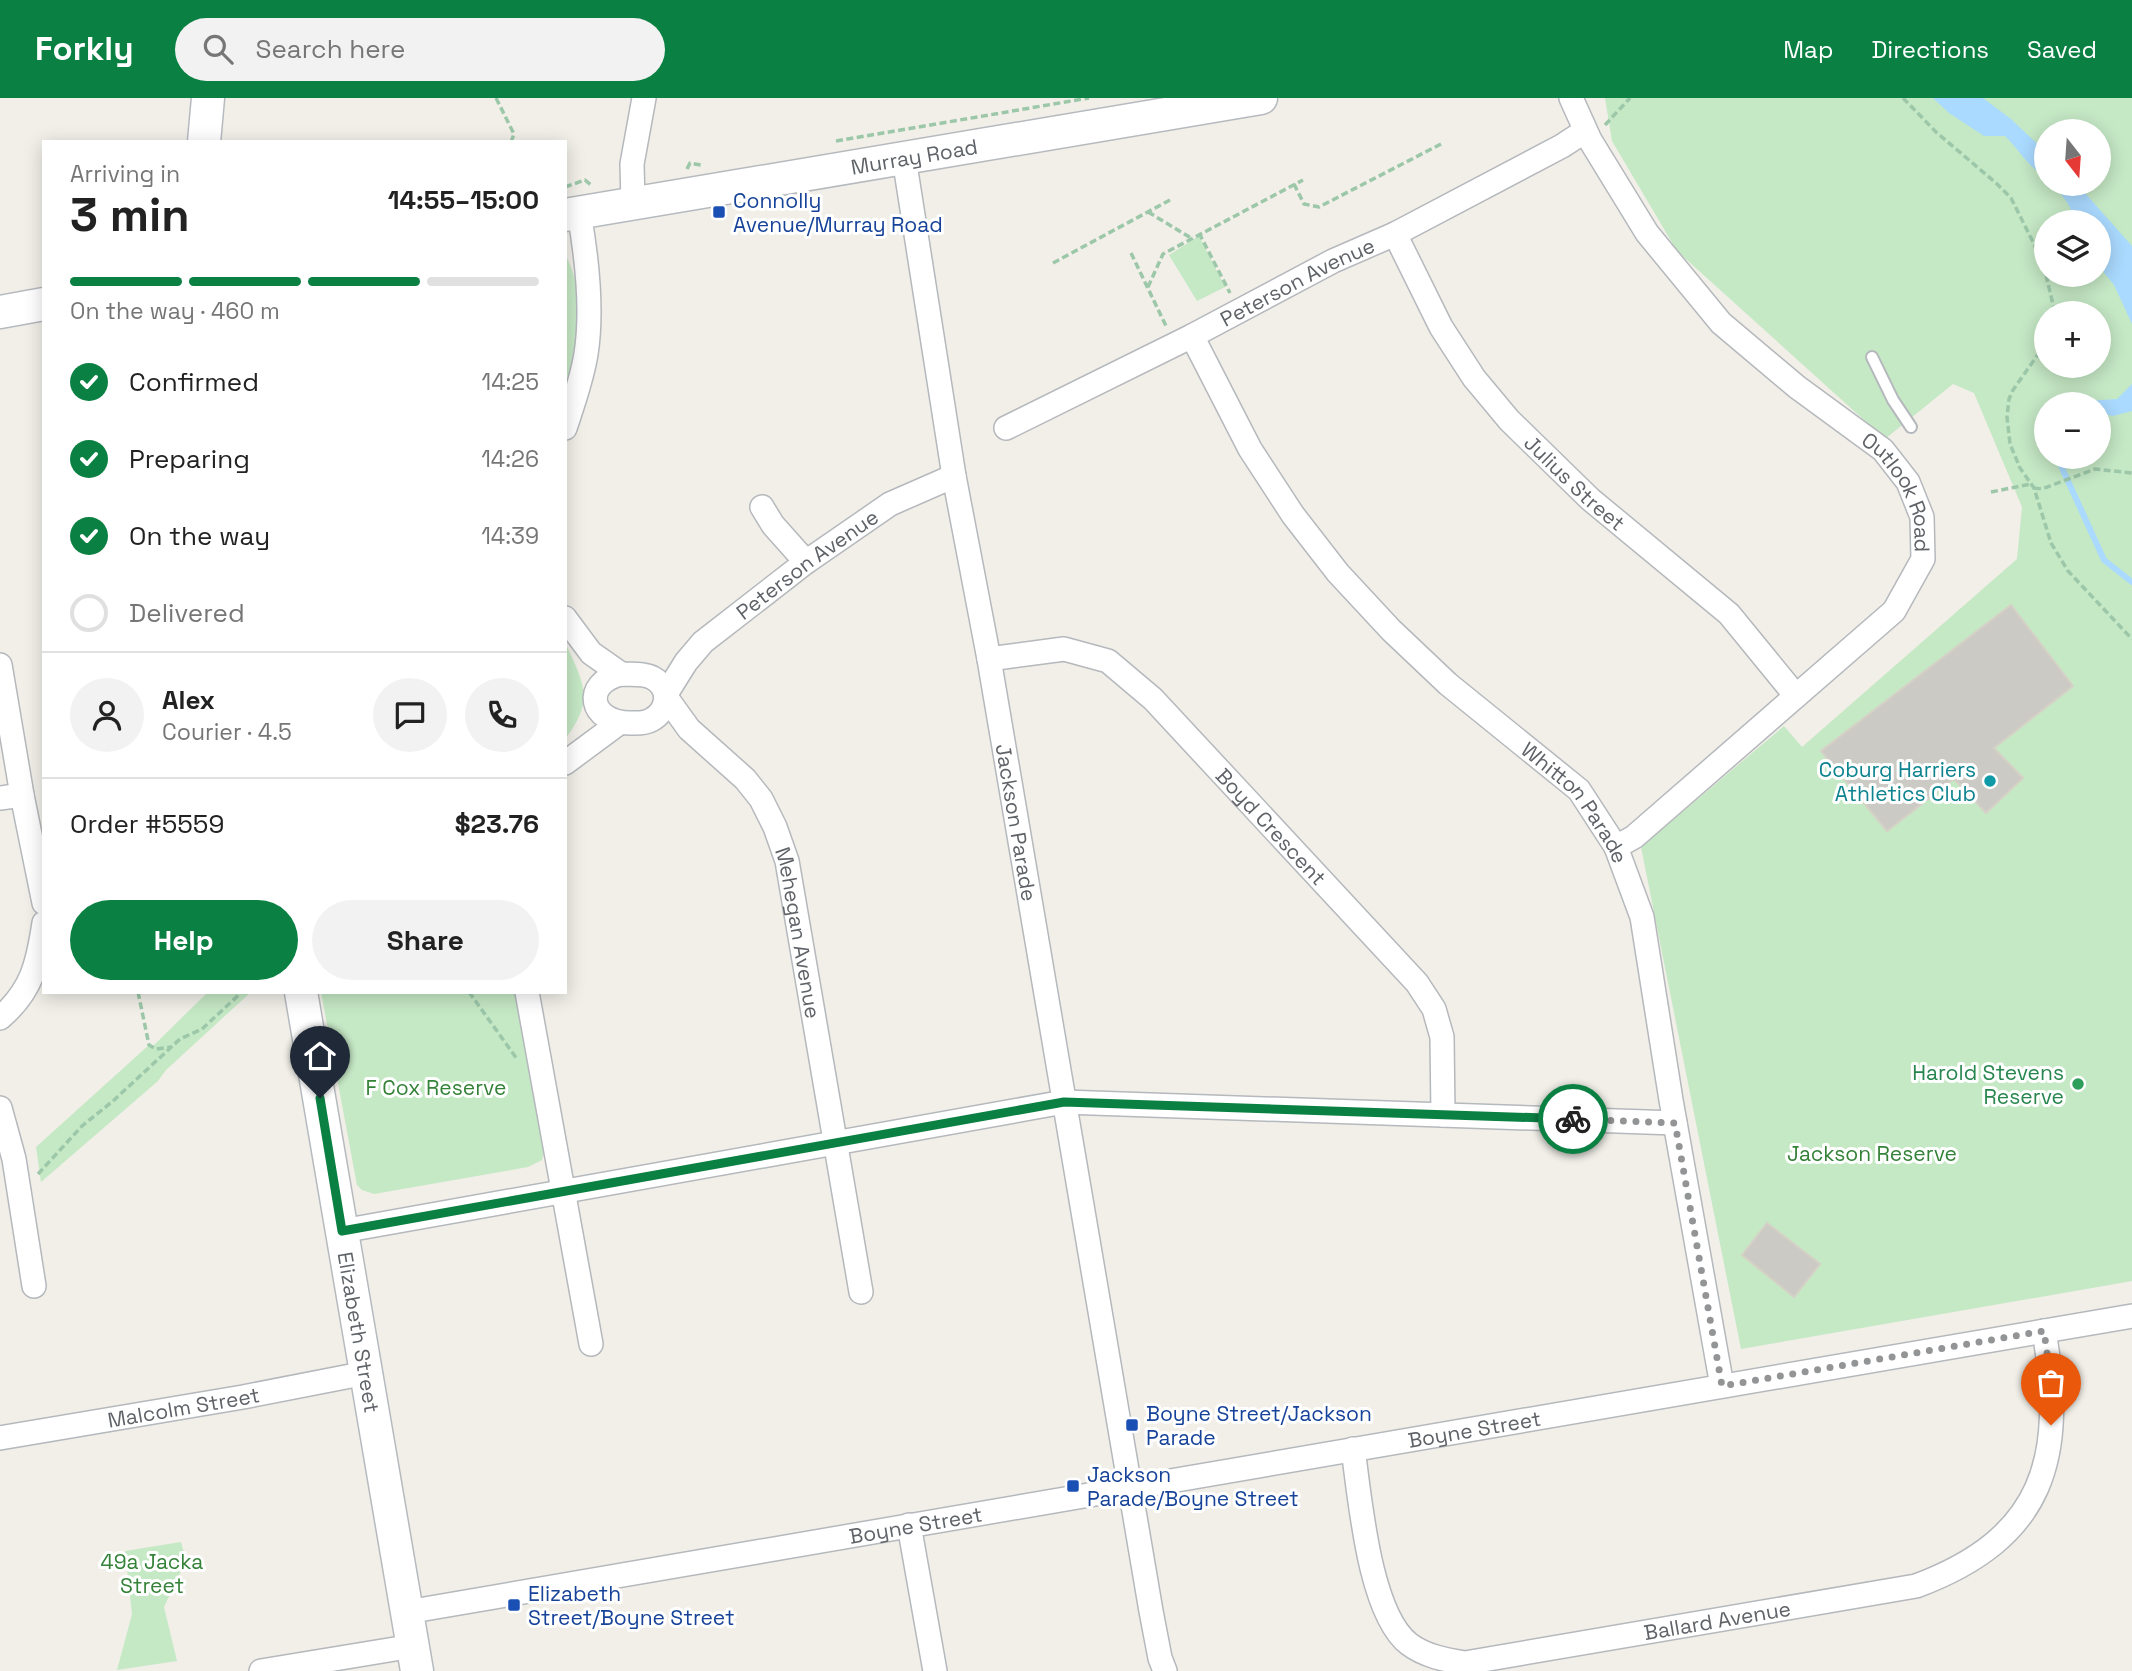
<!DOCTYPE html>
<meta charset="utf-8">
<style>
body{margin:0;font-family:"Space Grotesk",sans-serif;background:#f2f2f2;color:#222;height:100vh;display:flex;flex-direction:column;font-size:26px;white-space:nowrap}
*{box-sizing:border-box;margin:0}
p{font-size:23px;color:#767676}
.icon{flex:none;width:38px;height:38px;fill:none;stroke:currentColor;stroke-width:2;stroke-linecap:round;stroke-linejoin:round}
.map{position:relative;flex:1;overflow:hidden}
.panel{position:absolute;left:42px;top:42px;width:525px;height:854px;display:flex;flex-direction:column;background:#fff;border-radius:0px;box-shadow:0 4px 18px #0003}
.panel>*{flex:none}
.needle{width:46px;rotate:163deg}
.buttons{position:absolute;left:2034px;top:21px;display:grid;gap:14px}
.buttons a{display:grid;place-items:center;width:77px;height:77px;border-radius:50%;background:#fff;box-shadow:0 4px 18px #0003;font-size:35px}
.pin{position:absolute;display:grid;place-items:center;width:60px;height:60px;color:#fff;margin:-72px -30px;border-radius:50% 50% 50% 0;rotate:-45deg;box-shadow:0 0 7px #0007}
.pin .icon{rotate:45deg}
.courier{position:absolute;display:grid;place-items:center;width:70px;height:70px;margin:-35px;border:5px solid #0b8043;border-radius:50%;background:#fff;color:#222;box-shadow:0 2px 9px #0007}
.head em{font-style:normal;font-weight:800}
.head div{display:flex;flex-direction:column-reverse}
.head{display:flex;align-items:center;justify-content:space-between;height:119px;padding:0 28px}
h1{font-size:46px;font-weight:800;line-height:52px}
.bar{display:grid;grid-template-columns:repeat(4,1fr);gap:10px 7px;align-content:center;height:84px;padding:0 28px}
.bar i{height:9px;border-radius:5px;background:#e0e0e0}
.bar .current{background:#0b8043}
.bar p{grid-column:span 4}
.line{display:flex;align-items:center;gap:18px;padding:0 28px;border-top:2px solid #e0e0e0}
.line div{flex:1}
.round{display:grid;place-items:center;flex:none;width:74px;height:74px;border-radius:37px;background:#f2f2f2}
ol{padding:0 28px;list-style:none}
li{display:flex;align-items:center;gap:21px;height:77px}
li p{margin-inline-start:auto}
li .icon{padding:7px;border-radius:50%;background:#0b8043;color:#fff;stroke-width:4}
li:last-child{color:#767676}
li i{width:38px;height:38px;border:4px solid #e0e0e0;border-radius:50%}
.primary-button{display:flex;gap:14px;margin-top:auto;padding:14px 28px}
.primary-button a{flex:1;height:80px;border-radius:42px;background:#0b8043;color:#fff;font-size:28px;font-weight:800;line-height:80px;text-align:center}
.primary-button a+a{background:#f2f2f2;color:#222}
header{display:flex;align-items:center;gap:42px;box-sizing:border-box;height:98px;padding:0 35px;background:#0b8043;color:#fff}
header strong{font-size:33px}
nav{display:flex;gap:38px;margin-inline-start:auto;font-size:24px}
.search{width:490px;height:63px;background:#f2f2f2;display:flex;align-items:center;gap:18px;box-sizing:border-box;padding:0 24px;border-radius:38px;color:#767676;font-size:26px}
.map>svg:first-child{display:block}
.green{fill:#c5e8c5;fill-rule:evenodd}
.water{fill:#aadaff}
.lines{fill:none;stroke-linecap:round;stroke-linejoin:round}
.stream{stroke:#aadaff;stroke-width:6}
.building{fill:#cccac5;stroke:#d6d1c6;stroke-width:2}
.lane-casing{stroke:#b5b8bc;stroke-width:14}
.street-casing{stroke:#b5b8bc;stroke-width:26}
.secondary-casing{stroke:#b6babf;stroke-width:35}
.path{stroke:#9cc7a9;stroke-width:3.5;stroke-dasharray:7 3.5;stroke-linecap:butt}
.lane{stroke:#fff;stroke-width:10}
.street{stroke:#fff;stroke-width:23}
.secondary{stroke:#fff;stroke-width:32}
.done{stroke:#929495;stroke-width:7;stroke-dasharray:0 12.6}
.route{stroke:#0b8043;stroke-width:9}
.transit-dot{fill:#1a4fb4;stroke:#fff;stroke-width:2.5}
.culture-dot{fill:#0f9aa8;stroke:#fff;stroke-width:2.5}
.leisure-dot{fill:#2e9e5b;stroke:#fff;stroke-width:2.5}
.labels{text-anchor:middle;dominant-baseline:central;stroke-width:6;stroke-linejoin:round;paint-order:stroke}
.street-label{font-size:21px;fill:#5f6368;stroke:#fff}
.transit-label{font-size:21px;fill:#164399;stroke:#fff;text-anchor:start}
.culture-label{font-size:21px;fill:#0d838f;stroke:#fff;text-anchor:end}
.leisure-label{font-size:21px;fill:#27864d;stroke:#fff;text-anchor:end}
.park-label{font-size:21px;fill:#348238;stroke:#fff}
</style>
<header>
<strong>Forkly</strong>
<div class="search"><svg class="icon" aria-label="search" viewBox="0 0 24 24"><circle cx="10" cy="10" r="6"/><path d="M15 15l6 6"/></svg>Search here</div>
<nav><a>Map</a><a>Directions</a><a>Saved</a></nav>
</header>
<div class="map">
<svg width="2132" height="1573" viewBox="0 0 2132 1573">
<rect width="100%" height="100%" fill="#f1efe8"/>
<path class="green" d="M1605 0H2132V1183L1741 1251 1641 749 1784 628 1802 649 2017 461 2022 409 1974 295 1953 286 1885 341 1677 153 1612 43ZM2046 33H2098V86H2046ZM2046 124H2098V177H2046ZM2046 215H2098V268H2046ZM2046 306H2098V359H2046Z
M1199 138 1225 189 1197 203 1169 157Z
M565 156C588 197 577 253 565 296Z
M565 544C583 585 596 601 565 641Z
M208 894H251L166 972 158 983 41 1084 36 1049 149 947 153 948Z
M321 894H516L546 1048 542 1062 528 1069 374 1096 362 1092 357 1087Z
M181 1444 186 1463 164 1509 177 1563 117 1572 132 1516 125 1453Z"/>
<path class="water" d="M1933 0H1983L2011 21 2046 54V79C2029 70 2019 52 2005 38H1984L1949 15Z
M2054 86H2077L2132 148V226L2114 187 2098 167V124H2077L2068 106Z
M2132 286V313L2113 318 2098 315V306H2087V303L2117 301Z"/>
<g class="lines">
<path class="stream" d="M2057 359 2104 462 2132 484"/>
</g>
<path class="building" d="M2011 507 2073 588 1994 650 2023 680 1986 715 1954 681 1887 733 1821 653Z
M1767 1125 1820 1166 1794 1199 1742 1157Z"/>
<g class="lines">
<defs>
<path id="lane" d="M1872 259 1893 302 1911 329"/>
<g id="street">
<path id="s1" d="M1571 0 1590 42 1647 135 1721 225 1797 289 1883 352 1908 384 1922 419 1923 461 1894 513 1634 739 1616 749"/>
<path id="s2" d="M904 60 954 378 989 561 1151 1513 1160 1560 1165 1573"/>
<path d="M633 105 632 66 644 0"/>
<path id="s3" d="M1395 136 1441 229 1474 280 1509 322 1590 401 1729 516 1796 598"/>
<path id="s4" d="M1192 238 1250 351 1293 417 1338 475 1391 532 1448 586 1579 692 1616 749 1642 819 1671 1002 1722 1288"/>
<path d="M565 330C573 306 582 281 586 256 593 211 587 160 579 115"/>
<path id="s5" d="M1006 330 1192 238 1333 163 1395 136 1562 48 1585 33"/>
<path d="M762 409 773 427 806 464"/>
<path d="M565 520 591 555 621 576"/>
<path id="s6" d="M989 561 1064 551 1108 563 1153 601 1417 885 1434 911 1442 939 1443 1017"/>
<path d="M0 567 22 697 44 805"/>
<path d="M621 576C631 577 644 575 653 580 672 591 668 613 651 622 644 626 637 625 630 625 589 625 582 585 621 576Z"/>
<path id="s7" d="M666 596 686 564 703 544 806 464 890 406 954 378"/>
<path id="s8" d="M666 599 689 631 745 681 761 701 775 729 787 763 861 1194"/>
<path d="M565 665 619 625"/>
<path d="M0 700 22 697"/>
<path d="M527 894 591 1246"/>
<path d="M0 920C32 893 38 865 44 825"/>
<path d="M0 1010 14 1061 34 1188"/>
<path d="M342 1133 1064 1004 1675 1025"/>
<path id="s9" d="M0 1340 243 1299 366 1275"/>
<path id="s10" d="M1353 1351C1360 1400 1369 1515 1409 1546 1425 1558 1445 1562 1465 1565L1916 1488C2045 1440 2066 1360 2044 1233"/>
<path d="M909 1427 935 1573"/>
<path id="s11" d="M407 1514 2132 1218"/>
<path d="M261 1573 413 1548"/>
</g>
<g id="secondary">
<path d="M204 44 208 0"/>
<path id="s12" d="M565 117 1261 0"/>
<path d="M0 214 44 206"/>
<path id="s13" d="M301 894 417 1573"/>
</g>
</defs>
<use href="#lane" class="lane-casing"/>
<use href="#street" class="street-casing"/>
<use href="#secondary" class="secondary-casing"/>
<path class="path" d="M496 0 514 36 511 44
M1903 0 1936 34 1996 85 2011 100 2034 146 2046 176
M1605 27 1630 0
M836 43 1089 0
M687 71 690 65 701 67
M1294 86 1304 106 1319 109 1441 46
M565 89 585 82 591 87
M1148 114 1191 140
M1199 135 1230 195
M1131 155 1166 228
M1053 165 1170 102
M2046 177 2055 215
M1148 189 1163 156 1303 82
M2046 245 2013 292 2009 301 2007 319 2010 346 2020 370 2034 390 2051 445 2068 473 2132 541
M2034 390 2042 391 2095 371 2132 375
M1991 394 2031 386
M138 894 149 947 156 951 172 949
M469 894 517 961
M38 1076 82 1028 113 1003 180 941 202 931 242 894"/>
<use href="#lane" class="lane"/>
<use href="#street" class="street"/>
<use href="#secondary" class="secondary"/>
</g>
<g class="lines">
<path class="done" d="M1573 1021 1675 1025 1722 1288 2044 1233 2050 1277 2051 1327"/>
<path class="route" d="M320 1000 342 1133 1064 1004 1573 1021"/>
</g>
<g class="transit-dot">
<rect x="712" y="107" width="14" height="14" rx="3.5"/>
<rect x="1125" y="1320" width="14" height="14" rx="3.5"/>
<rect x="1066" y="1381" width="14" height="14" rx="3.5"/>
<rect x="507" y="1500" width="14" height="14" rx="3.5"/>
</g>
<circle class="culture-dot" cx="1990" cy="683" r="7"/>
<circle class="leisure-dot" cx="2078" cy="986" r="7"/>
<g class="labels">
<g class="street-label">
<text stroke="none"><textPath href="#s12" startOffset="354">Murray Road</textPath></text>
<text stroke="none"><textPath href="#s5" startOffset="326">Peterson Avenue</textPath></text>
<text stroke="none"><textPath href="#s3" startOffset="310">Julius Street</textPath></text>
<text stroke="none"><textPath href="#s1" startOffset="523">Outlook Road</textPath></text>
<text stroke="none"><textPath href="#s7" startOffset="194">Peterson Avenue</textPath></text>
<text stroke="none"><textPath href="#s4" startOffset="611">Whitton Parade</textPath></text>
<text stroke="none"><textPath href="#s2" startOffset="674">Jackson Parade</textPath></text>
<text stroke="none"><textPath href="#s6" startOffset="354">Boyd Crescent</textPath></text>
<text stroke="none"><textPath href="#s8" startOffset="280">Mehegan Avenue</textPath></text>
<text stroke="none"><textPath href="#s13" startOffset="345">Elizabeth Street</textPath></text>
<text stroke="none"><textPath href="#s9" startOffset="186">Malcolm Street</textPath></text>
<text stroke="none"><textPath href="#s11" startOffset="1083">Boyne Street</textPath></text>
<text stroke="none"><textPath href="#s11" startOffset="516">Boyne Street</textPath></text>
<text stroke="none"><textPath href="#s10" startOffset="522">Ballard Avenue</textPath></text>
</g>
<g class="transit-label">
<text x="733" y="102">Connolly<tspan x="733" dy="24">Avenue/Murray Road</tspan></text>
<text x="1146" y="1315">Boyne Street/Jackson<tspan x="1146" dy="24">Parade</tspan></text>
<text x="1087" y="1376">Jackson<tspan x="1087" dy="24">Parade/Boyne Street</tspan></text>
<text x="528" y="1495">Elizabeth<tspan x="528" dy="24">Street/Boyne Street</tspan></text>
</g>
<g class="culture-label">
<text x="1976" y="671">Coburg Harriers<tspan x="1976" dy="24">Athletics Club</tspan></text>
</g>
<g class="leisure-label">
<text x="2064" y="974">Harold Stevens<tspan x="2064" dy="24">Reserve</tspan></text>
</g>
<g class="park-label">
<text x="436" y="989">F Cox Reserve</text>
<text x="1872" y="1055">Jackson Reserve</text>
<text x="152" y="1463">49a Jacka<tspan x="152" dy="24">Street</tspan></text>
</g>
</g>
</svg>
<div class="buttons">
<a><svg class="needle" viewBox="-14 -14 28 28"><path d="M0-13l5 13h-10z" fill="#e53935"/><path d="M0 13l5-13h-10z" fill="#767676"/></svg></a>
<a><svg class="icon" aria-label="layers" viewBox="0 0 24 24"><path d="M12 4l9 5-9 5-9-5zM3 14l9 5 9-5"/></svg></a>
<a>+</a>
<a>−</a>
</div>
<div class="pin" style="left:2051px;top:1327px;background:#ea580c"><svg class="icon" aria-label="bag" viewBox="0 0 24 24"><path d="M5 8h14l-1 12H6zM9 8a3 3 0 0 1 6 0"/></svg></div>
<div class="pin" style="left:320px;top:1000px;background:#1f2937"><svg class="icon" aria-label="home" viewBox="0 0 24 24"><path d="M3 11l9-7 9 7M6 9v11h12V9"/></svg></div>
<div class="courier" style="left:1573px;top:1021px"><svg class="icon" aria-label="bike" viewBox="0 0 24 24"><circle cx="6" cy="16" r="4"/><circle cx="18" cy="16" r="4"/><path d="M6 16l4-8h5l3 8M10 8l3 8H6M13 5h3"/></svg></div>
<section class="panel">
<div class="head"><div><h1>3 min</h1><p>Arriving in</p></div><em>14:55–15:00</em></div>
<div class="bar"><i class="current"></i><i class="current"></i><i class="current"></i><i></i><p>On the way · 460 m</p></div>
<ol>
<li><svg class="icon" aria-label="check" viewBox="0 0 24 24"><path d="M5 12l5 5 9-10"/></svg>Confirmed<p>14:25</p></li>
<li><svg class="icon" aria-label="check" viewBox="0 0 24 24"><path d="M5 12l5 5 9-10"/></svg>Preparing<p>14:26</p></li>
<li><svg class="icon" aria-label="check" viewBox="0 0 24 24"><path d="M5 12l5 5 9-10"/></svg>On the way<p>14:39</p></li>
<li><i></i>Delivered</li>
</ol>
<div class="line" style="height:126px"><a class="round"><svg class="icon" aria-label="person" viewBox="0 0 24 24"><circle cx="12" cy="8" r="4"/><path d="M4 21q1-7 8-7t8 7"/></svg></a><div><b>Alex</b><p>Courier · 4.5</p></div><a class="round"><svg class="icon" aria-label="chat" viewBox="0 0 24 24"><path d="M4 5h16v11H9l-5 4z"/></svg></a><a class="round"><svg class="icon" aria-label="phone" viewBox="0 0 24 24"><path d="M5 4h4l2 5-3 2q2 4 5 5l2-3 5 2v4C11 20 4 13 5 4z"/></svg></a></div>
<div class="line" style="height:91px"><div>Order #5559</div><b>$23.76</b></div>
<div class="primary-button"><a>Help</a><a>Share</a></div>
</section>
</div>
